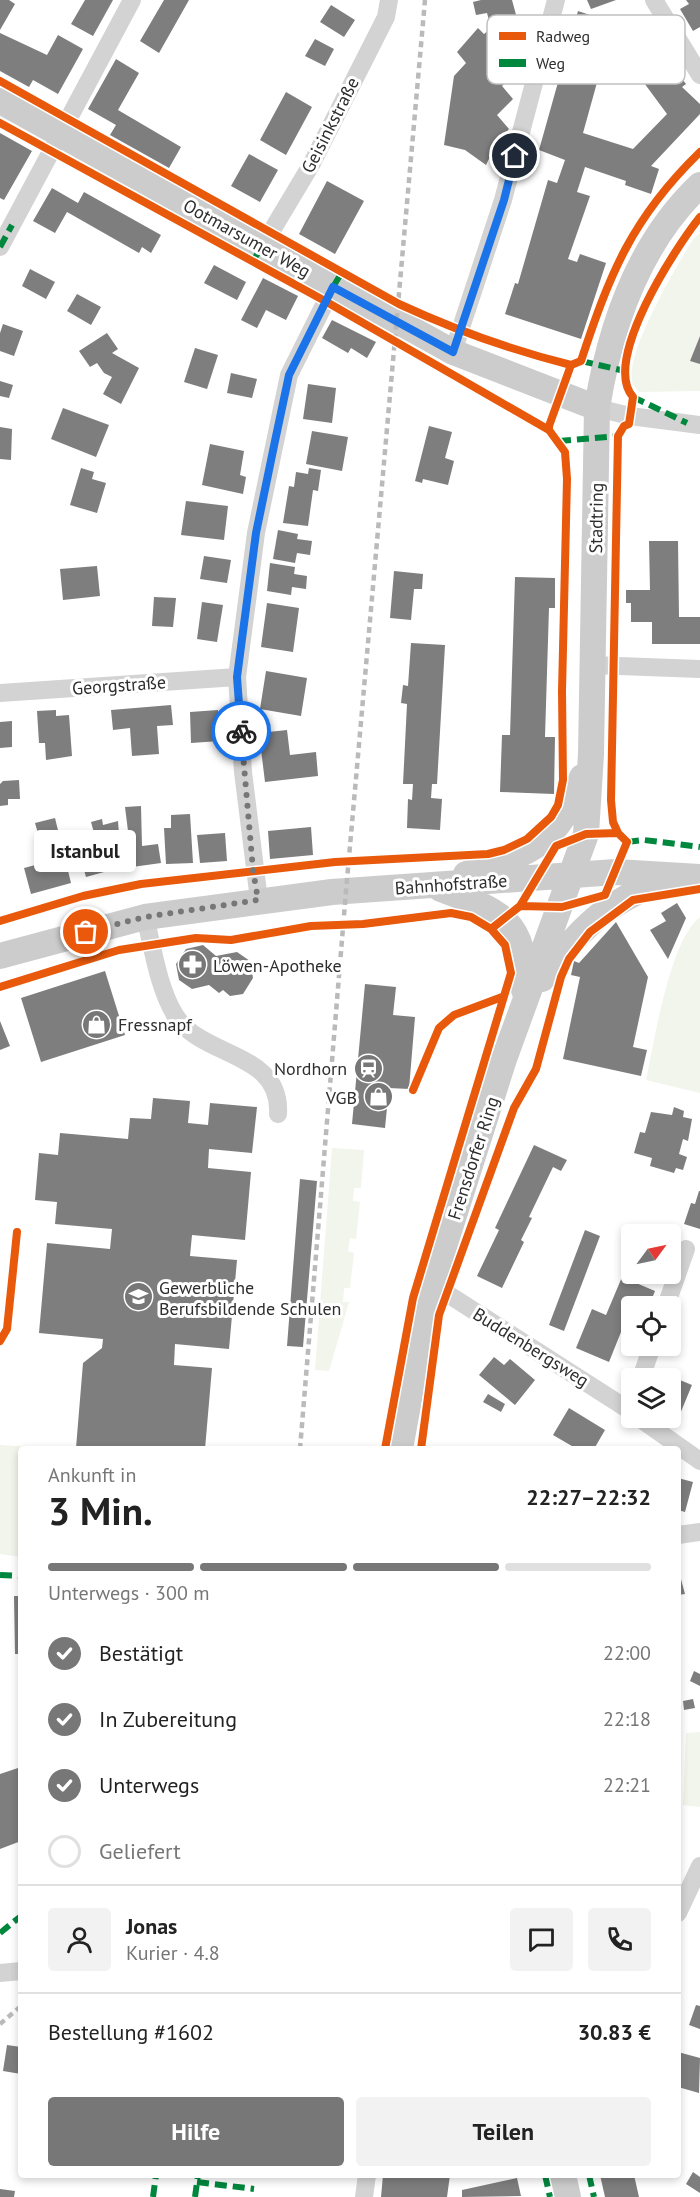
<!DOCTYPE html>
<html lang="de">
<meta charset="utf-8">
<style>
body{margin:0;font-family:"PT Sans",sans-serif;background:#f2f2f2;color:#222;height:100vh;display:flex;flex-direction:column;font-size:22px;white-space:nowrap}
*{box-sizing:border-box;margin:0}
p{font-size:20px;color:#767676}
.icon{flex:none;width:33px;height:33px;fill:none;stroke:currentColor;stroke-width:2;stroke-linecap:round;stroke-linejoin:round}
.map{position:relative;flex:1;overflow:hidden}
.sheet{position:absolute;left:18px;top:1446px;width:663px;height:732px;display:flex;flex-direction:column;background:#fff;border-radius:6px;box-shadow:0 3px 9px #0003}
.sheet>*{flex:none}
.needle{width:39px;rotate:57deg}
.controls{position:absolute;left:621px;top:1224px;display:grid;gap:12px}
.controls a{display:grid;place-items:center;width:60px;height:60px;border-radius:6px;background:#fff;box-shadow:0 3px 9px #0003;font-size:30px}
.pin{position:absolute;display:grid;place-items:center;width:51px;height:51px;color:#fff;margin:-26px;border:3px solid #fff;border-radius:50%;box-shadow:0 2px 6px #0007}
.courier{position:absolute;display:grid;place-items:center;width:60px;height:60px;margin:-30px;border:4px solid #1a73e8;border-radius:50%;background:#fff;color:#222;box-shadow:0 2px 8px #0007}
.bubble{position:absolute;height:42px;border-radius:6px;background:#fff;box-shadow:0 3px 9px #0003;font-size:20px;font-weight:600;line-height:42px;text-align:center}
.overview em{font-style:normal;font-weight:600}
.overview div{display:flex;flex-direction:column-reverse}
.overview{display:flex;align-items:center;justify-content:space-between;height:102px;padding:0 30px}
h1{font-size:39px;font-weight:600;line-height:45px}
.bar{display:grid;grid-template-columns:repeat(4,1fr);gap:9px 6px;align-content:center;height:72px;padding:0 30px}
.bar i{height:8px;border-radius:4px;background:#e0e0e0}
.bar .active{background:#777}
.bar p{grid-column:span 4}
.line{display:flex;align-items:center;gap:15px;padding:0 30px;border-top:2px solid #e0e0e0}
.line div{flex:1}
.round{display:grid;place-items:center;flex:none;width:63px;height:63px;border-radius:6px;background:#f2f2f2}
ol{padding:0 30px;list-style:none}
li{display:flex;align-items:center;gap:18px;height:66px}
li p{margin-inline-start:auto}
li .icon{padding:6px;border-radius:50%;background:#777;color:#fff;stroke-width:4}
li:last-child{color:#767676}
li i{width:33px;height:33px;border:3px solid #e0e0e0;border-radius:50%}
.cta{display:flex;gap:12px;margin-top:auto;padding:12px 30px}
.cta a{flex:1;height:69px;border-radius:6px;background:#777;color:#fff;font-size:24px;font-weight:600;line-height:69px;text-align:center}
.cta a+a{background:#f2f2f2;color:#222}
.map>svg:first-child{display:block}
.green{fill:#f2f5eb}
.building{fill:#7e7e7e;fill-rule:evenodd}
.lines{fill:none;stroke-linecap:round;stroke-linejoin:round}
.street{stroke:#d3d3d3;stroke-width:18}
.secondary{stroke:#ccc;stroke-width:26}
.rail{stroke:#bababa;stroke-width:4.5;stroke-dasharray:6 4.5;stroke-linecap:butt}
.quiet{stroke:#00873e;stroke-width:6;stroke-dasharray:12 6;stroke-linecap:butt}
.cycleway-casing{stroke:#fff;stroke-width:11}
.cycleway{stroke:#e8590c;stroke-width:8}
.done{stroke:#777;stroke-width:6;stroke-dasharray:0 10.8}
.route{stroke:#1a73e8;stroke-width:8}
.labels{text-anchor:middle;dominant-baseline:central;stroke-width:6;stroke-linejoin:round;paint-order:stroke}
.street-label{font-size:18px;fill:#2e2e2e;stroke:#fff}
.poi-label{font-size:18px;fill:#2e2e2e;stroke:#fff;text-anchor:start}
.key{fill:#fff;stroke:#c0c0c0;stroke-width:1.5}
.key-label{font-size:16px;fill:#2e2e2e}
</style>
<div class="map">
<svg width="700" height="2197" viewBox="0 0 700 2197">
<rect width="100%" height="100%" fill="#fff"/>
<path class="green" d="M700 233V335L691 360 700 364V391L639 392C636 388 632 385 632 381 626 351 677 265 694 238Z
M700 917V1093L646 1080C654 1043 670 939 700 917Z
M332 1148 364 1150 361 1188H354L353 1201 360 1202 356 1239 350 1238 348 1251 354 1253 350 1288H344L343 1302H349L329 1371 315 1370Z
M0 1445 63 1449H21V1557L0 1554Z
M700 1732V1807L683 1805 686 1733Z"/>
<path class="building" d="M0 0H9L15 4 0 30Z
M85 0H113L93 36 71 24Z
M164 0H189L159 53 140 41Z
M481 0H512L518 22 493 49 516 72 502 86 513 99 497 115 509 129 497 142 486 165 465 150 444 145 454 76 466 63 457 52 478 28 484 34 491 28 487 13 476 15 473 2Z
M587 0H616L591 9Z
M686 0H700V27L693 31 680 9 689 4Z
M331 5 355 20 344 37 320 22Z
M578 11 650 35 686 84 682 87 700 104V114L651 166 659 169 651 194 625 185 626 181 585 167 577 192 590 196 568 259 577 262 580 254 606 263 581 339 505 314 515 283 518 284 548 180 557 183 565 160 539 150ZM603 61 636 72 667 114 633 149 583 133Z
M0 33 47 55 58 35 83 49 58 94 33 80 29 87 0 71Z
M315 39 334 49 325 66 305 56Z
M116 59 139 73 118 110 181 147 169 168 110 135 116 125 88 109Z
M286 92 312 107 286 155 260 140Z
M0 133 32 151 4 200 0 198Z
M249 154 278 170 260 202 231 186Z
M327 181 364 201 335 254 299 234Z
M52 188 78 203 84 192 161 235 151 253 142 247 139 253 67 212 55 233 33 221Z
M214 265 246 282 237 300 204 283Z
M30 269 55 282 46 299 22 286Z
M263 278 298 296 286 320 266 310 257 328 241 320Z
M77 294 101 307 91 325 67 311Z
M332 320 376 342 367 358 351 348 348 353 322 338Z
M3 324 23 331 14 356 0 351V333Z
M107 333 118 349 112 353 139 368 121 404 103 394 112 377 104 373 97 363 90 367 79 351Z
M700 336V364L690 361Z
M195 348 218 355 207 389 184 382Z
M231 373 257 379 252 398 227 393Z
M0 381 13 385 9 398 0 396Z
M308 384 336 388 332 423 303 419Z
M63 408 109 425 96 457 51 439Z
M429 426 452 432 445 458 454 461 448 485 423 479 422 483 415 481Z
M0 427 12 429 11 460 0 459Z
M312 431 348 437 342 471 306 464Z
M210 444 244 451 240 475 246 477 243 494 202 485Z
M81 468 94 472 92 479 106 483 97 513 70 505Z
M309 468 321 470 318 491 313 490 308 526 283 523 289 486 294 487 296 472 308 474Z
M186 501 228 506 224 540 181 535Z
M278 530 298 534 297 539 312 541 310 555 297 553 295 563 273 559Z
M649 541H678L679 617H700V644H652V622H631V603H626V590H650Z
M204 556 231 560 227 583 200 579Z
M270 563 295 567 294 574 307 576 306 589 292 587 291 595 267 591Z
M97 566 100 596 63 600 60 569Z
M394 571 423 574 422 589H414L411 620 390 618Z
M515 577 555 578V608H549L545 737H555L554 794 500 792 502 735H510Z
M154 597 176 598 173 627 152 626Z
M202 602 223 605 217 642 197 639Z
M267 603 299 608 293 652 261 647Z
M411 643 445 645 437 784H432L431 798 442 799 440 830 407 828 408 799 412 800 413 784H403L407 704 401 703 403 685 408 686Z
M266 671 307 678 301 716 260 709Z
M171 705 173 725 157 726 159 754 132 756 130 728 113 730 111 710Z
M56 710V716L69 715 72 756 46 760 45 743H39L37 711Z
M218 710 220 741 191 743 190 712Z
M12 721V747L0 748V722Z
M287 730 290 755 316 752 318 776 265 782 259 733Z
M19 780 20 799H8V805L0 806V784L3 781Z
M141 806 142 846 158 844 161 863 125 868 122 848 130 847 125 807Z
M190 814 193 863 166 864 164 828H171V815Z
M55 818 71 883 31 894 24 868 54 860 51 849 43 851 35 823Z
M102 819 103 825 118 821 120 847 110 850 115 869 86 877 77 845 96 840 91 822Z
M311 827 313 855 270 859 268 831Z
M225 833 227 861 200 863 197 835Z
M677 903 686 918 668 959 650 930 666 921 661 913Z
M616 922 648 977 633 1047 647 1050 641 1076 563 1059 580 977 571 975 574 961 579 963Z
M203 945 216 956 237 952 250 961 253 978 243 994 230 996 223 990 219 993 209 985 192 989 179 980 176 964 186 949Z
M105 971 125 1035 41 1062 21 998Z
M365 984 396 987 393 1015 415 1017 409 1089 389 1088 385 1128 352 1124Z
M0 1021 10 1046 0 1050Z
M153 1098 190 1101 188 1123 208 1125 210 1103 257 1107 252 1153 209 1149 208 1168 251 1172 245 1240 192 1235 190 1256 237 1260 229 1349 175 1344 174 1365 212 1368 205 1449 76 1448 83 1363 102 1348 103 1339 39 1333 47 1243 110 1249 112 1229 55 1224 57 1202 35 1200 39 1153 58 1155 60 1133 128 1139 130 1118 151 1119Z
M674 1107 684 1111 683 1117 692 1119 688 1141 683 1139 679 1154 687 1157 683 1170 676 1168 674 1173 650 1166 652 1158 634 1153 640 1132 645 1133 651 1112 672 1115Z
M534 1145 567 1160 561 1171 553 1167 529 1217 532 1218 521 1240 524 1242 502 1288 477 1276 499 1230 495 1228Z
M300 1179 317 1181 303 1347 287 1346Z
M699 1191H700V1229L684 1224 691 1203 695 1204Z
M585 1230 600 1236 564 1331 549 1325Z
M622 1277 655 1291 649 1306H632V1330L623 1327 609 1362 576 1348 592 1309 606 1315Z
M494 1357 504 1365 510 1359 535 1380 515 1405 479 1375Z
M670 1376 692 1385 680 1414 670 1410Z
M488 1394 505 1404 501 1412 483 1402Z
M569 1408 605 1430 594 1449H577L553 1435Z
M678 1478 693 1482 685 1512 678 1510Z
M678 1568 685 1594 678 1595Z
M14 1596H21V1654H15Z
M694 1671 700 1674V1686L690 1681Z
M693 1699 695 1708 684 1710 683 1701Z
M21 1767V1841L0 1849V1774Z
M696 2005 700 2006V2029L689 2025Z
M7 2045 21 2047V2074L3 2071Z
M678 2052 700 2058 699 2093 678 2087Z
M693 2172 700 2177V2193L686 2184Z
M383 2175H450L447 2197H381Z
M600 2175H634L639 2197H605Z
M517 2178 521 2196 462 2197V2190Z
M0 2189 15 2191 14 2197H0Z"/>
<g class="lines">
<path class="street" d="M654 0 700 75
M0 247 132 0
M262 247 311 165 386 17 389 0
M453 352 503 200 556 0
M597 408 630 416 700 425
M592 665 700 669
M0 693 237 677
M259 900 243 772 237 677 256 533 289 375 333 287
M145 917C153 948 158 987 175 1015 201 1058 282 1051 278 1114
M432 1284 632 1412
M666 1306 686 1249
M641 1378 652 1346
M639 1418 700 1461
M678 1535 700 1532
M678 1913 700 1866
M0 1973 21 1971
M364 2197 367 2175"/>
<path class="secondary" d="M0 101 453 352 597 408
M466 874C533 852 556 846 582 777
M441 889C500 911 527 920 524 990
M0 956 145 917 332 892 616 872 700 877
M542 979C585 924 601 906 667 878
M400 1449 424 1316 432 1284 504 1059 586 834 591 754 597 408C610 326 639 243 700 185
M563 2175 568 2197"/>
<path class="rail" d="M300 1449 346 891 425 0
M0 2024 21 2006"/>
<path class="quiet" d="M0 247 12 225
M252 262 262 247
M333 287 342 272
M581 361 625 371
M633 397 687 423
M559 441 618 436
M627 842 644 840 700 847
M0 1575 21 1576
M0 1933 21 1916
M545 2175 550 2197
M589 2175 594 2197
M197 2182 254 2189
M153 2197 156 2175
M195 2197 198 2175"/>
<defs>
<path id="cycleway" d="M0 81 399 304C455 330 511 350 571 365
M0 123 325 301 549 430
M618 833 613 822 611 800 618 436 624 426 629 424 633 397C601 361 676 247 700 217
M520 906 562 907 605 895 627 842
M0 921 83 896 141 884 335 862 488 854 504 850 527 839 551 817 558 805 563 780 562 691 567 479 565 452 549 430V426L571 365 581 361C610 273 632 218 700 152
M491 929 520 906 556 846 586 834 618 833 627 842
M0 987 119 950 196 938 231 940 311 926 363 924 451 913 471 917 491 929 505 945 511 973 413 1298 385 1449
M413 1090 439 1028 454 1015 502 997
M0 1341 7 1329 17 1232
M421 1449 439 1315 514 1108 536 1069 561 977 569 959 590 932 633 900 700 889"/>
</defs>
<use href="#cycleway" class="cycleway-casing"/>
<use href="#cycleway" class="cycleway"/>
</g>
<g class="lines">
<path class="done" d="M86 932 145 917 258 900 253 870 241 731"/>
<path class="route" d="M241 731 237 677 256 533 275 441 289 375 333 287 453 352 504 200 515 156"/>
</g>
<defs>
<symbol id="pharmacy-disc" viewBox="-11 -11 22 22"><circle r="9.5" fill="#777" stroke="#fff"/><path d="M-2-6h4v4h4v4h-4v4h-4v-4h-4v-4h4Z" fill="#fff"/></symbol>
<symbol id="shop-disc" viewBox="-11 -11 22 22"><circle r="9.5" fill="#777" stroke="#fff"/><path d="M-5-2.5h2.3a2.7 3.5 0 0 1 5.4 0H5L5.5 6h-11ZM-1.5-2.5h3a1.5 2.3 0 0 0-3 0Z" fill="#fff"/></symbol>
<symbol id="station-disc" viewBox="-11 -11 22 22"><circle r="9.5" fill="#777" stroke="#fff"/><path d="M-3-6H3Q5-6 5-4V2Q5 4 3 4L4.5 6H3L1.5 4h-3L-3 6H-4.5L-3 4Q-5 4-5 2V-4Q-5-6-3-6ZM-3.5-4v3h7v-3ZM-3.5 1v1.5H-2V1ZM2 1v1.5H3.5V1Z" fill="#fff"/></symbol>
<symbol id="school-disc" viewBox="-11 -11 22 22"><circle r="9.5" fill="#777" stroke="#fff"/><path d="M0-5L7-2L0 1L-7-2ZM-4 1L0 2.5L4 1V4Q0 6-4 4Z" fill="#fff"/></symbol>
</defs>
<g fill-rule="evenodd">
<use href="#pharmacy-disc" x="176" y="948" width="33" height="33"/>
<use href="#shop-disc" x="80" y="1008" width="33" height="33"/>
<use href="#station-disc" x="352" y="1052" width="33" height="33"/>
<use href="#shop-disc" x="362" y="1080" width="33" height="33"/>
<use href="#school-disc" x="122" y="1280" width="33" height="33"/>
</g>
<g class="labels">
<g class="street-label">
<text transform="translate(330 125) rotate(-63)">Geisinkstraße</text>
<text transform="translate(247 238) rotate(29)">Ootmarsumer Weg</text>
<text transform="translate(596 518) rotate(-89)">Stadtring</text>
<text transform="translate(119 685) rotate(-4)">Georgstraße</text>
<text transform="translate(451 884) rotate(-4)">Bahnhofstraße</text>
<text transform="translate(473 1158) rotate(-72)">Frensdorfer Ring</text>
<text transform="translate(531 1347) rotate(32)">Buddenbergsweg</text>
</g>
<g class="poi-label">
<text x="213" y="965">Löwen-Apotheke</text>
<text x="118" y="1024">Fressnapf</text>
<text x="347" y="1068" text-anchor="end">Nordhorn</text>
<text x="357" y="1097" text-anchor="end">VGB</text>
<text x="159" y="1287">Gewerbliche<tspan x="159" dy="21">Berufsbildende Schulen</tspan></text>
</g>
</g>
<rect x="487" y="15" width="198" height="69" rx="9" class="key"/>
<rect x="499" y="32" width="27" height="8" fill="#e8590c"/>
<rect x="499" y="59" width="27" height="8" fill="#00873e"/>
<g class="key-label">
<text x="536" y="42">Radweg</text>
<text x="536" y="69">Weg</text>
</g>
</svg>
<div class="controls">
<a><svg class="needle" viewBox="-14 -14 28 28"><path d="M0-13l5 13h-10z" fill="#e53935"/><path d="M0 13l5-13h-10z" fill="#767676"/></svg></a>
<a><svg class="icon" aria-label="locate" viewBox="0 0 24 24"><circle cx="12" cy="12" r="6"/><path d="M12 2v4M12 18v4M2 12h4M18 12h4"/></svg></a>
<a><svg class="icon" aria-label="layers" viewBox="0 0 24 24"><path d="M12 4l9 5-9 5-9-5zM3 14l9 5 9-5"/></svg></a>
</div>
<div class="pin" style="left:86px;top:932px;background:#ea580c"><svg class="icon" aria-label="bag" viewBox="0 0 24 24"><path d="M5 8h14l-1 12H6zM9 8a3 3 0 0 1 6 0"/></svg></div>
<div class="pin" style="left:515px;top:156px;background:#1f2937"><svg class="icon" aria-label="home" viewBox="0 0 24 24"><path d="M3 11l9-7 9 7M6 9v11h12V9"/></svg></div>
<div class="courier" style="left:241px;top:731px"><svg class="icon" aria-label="bike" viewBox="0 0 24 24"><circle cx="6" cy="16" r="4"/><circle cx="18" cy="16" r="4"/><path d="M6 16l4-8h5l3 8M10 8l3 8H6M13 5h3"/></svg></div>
<div class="bubble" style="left:34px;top:830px;width:102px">Istanbul</div>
<section class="sheet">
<div class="overview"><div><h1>3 Min.</h1><p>Ankunft in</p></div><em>22:27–22:32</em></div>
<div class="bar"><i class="active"></i><i class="active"></i><i class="active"></i><i></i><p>Unterwegs · 300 m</p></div>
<ol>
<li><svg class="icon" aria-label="check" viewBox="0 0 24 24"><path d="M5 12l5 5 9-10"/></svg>Bestätigt<p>22:00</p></li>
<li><svg class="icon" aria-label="check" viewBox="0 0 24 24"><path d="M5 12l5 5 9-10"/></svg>In Zubereitung<p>22:18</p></li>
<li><svg class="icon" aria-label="check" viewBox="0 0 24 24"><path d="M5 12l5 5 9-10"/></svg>Unterwegs<p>22:21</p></li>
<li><i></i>Geliefert</li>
</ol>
<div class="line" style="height:108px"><a class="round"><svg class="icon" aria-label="person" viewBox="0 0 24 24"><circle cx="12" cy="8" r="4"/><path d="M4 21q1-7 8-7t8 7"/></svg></a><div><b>Jonas</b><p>Kurier · 4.8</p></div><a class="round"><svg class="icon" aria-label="chat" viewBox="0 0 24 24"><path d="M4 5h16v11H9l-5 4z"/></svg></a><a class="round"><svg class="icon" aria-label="phone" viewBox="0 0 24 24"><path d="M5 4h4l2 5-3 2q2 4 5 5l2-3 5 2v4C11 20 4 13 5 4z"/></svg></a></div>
<div class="line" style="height:78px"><div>Bestellung #1602</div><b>30.83 €</b></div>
<div class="cta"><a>Hilfe</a><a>Teilen</a></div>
</section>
</div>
